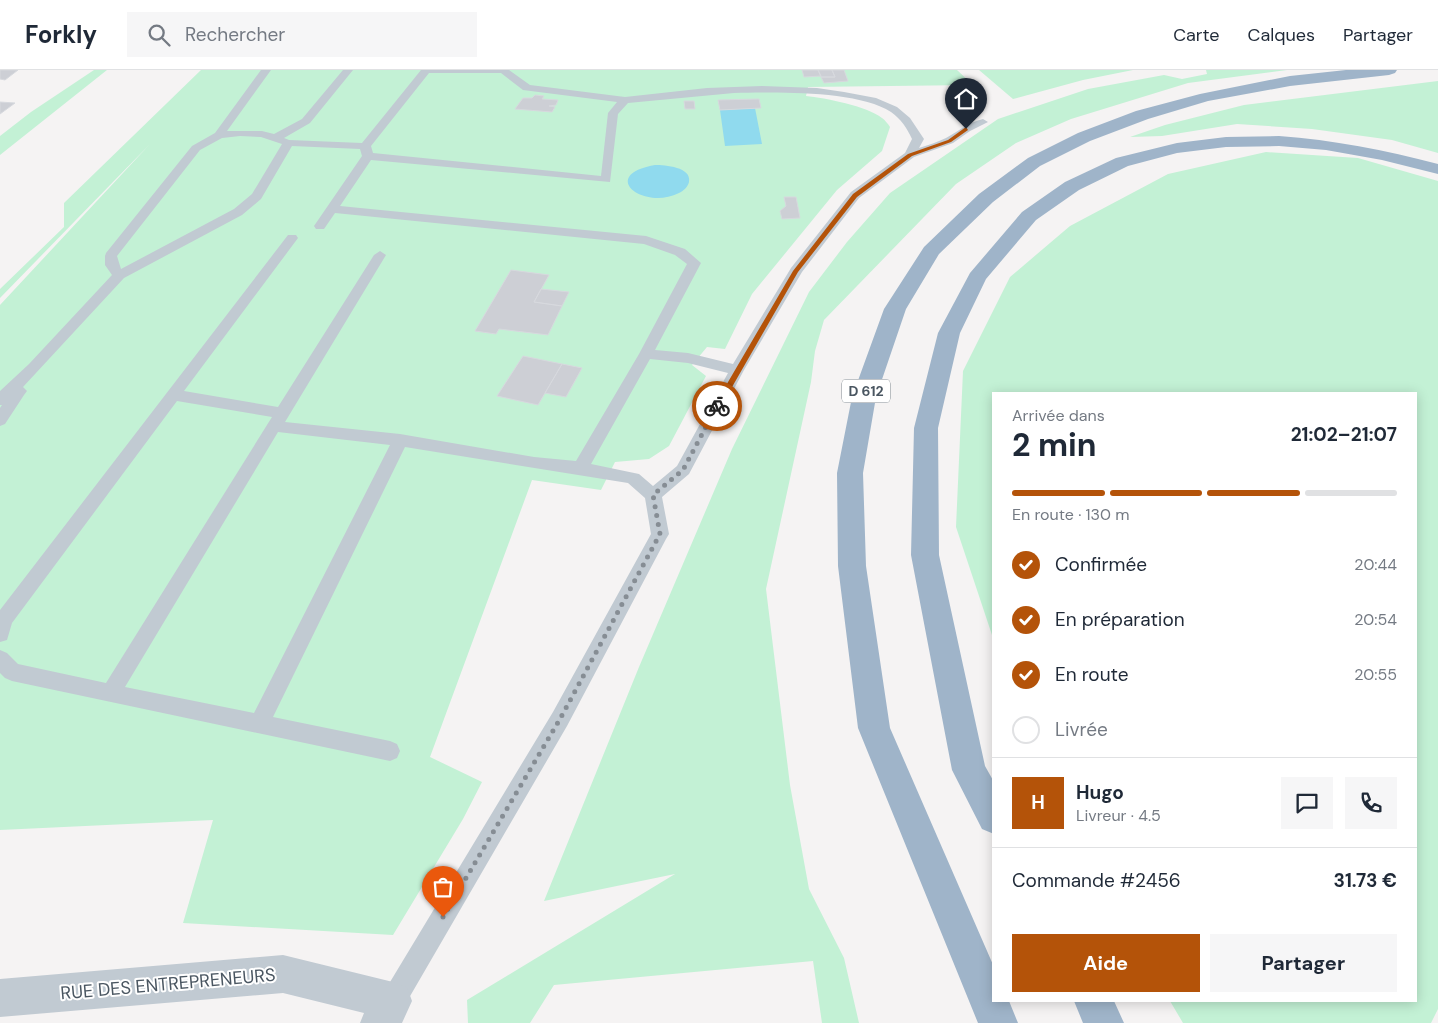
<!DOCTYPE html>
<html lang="fr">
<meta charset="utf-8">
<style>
body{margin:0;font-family:"DM Sans",sans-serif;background:#f6f6f7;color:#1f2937;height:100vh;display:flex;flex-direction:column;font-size:19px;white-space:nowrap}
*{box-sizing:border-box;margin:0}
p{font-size:16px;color:#747a83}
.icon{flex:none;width:28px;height:28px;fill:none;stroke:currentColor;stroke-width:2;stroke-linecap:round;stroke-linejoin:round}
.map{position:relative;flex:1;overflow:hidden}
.details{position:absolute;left:992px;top:322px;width:425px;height:610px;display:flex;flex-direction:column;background:#fff;border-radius:0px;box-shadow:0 2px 12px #0003}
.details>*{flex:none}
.pin{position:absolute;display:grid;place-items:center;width:42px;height:42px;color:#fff;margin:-51px -21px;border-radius:50% 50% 50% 0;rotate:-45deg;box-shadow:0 0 5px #0007}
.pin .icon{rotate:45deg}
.courier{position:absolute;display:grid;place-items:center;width:50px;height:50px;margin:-25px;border:4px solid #b45309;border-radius:50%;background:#fff;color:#222;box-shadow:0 1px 6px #0007}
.headline em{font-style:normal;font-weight:700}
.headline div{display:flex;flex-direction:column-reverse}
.headline{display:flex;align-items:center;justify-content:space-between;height:85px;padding:0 20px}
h1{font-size:32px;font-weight:700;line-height:38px}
.bar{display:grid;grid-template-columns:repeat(4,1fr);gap:8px 5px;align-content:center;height:60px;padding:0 20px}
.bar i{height:6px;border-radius:4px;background:#e0e1e3}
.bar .on{background:#b45309}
.bar p{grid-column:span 4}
.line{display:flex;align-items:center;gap:12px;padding:0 20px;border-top:1px solid #e0e1e3}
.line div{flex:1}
.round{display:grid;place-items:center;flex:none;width:52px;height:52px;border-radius:0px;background:#f6f6f7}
ol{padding:0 20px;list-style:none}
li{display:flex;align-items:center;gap:15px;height:55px}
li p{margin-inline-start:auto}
li .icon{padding:5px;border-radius:50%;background:#b45309;color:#fff;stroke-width:4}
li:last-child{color:#747a83}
li i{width:28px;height:28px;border:2px solid #e0e1e3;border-radius:50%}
.primary-button{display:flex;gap:10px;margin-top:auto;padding:10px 20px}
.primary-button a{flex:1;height:58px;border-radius:0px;background:#b45309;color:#fff;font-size:20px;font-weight:700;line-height:58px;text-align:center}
.primary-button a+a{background:#f6f6f7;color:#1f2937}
header{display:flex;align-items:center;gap:30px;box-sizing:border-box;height:70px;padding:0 25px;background:#fff;border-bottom:1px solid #e0e1e3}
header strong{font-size:24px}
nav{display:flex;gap:28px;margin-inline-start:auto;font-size:18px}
.search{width:350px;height:45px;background:#f6f6f7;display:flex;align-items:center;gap:12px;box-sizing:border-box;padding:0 18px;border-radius:0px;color:#747a83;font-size:19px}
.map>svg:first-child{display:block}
.green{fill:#c3f1d5}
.water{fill:#90daee}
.building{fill:#cdcfd5;stroke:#d7d9de}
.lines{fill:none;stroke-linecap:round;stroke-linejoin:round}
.service{fill:#c1cad2;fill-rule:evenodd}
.minor{fill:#c1cad2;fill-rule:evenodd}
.trunk{fill:#9fb4c9;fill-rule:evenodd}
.route{fill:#b45309}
.done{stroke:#868d94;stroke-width:5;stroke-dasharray:0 9}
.labels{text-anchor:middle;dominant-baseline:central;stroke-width:4;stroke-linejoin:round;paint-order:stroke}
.shield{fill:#fff;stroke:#808990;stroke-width:1}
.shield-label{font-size:14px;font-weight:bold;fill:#4a5661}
.near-street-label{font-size:18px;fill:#4a5661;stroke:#fff}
</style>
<header>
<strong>Forkly</strong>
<div class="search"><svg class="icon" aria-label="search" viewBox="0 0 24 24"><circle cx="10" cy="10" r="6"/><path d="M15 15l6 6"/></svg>Rechercher</div>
<nav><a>Carte</a><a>Calques</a><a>Partager</a></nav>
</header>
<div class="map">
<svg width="1438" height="953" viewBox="0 0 1438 953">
<rect width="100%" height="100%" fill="#f5f3f3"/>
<path class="green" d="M94 0H107L0 85V66L31 42Z
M201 0H957L973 15 808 17 806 26C825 28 867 36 882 48 885 50 888 54 890 57L882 81 837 120 752 224 725 279 707 277 692 295 706 306 669 376 649 389 615 392 601 420 532 410 430 687 482 712 463 749 393 865 183 853 213 750 0 760V235L150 74 0 228V219L64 157V133Z
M979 0H1133L1083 10 1013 29Z
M1206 0H1287L1188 13 1071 49 1016 73 956 114 824 250 815 281 811 312 766 519 790 715 809 819 844 888 859 953H822L813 891 554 915 530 953H468L467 930 675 804 544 831 639 597 732 379 809 222 847 172 890 123 998 49 1088 19 1164 5 1182 9 1207 4Z
M1438 11V83L1392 70 1312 59 1237 54 1162 66 1130 67 1165 55 1244 35Z
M1266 82 1358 88 1438 111V939L1431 953H1183L1170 931H1416V324H994V571L956 457 963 301 1010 207 1070 156 1168 104Z"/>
<path class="water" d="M755 38 762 74 725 76 720 40Z
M655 95C665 95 692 97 689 112 688 117 683 121 679 123 643 141 598 105 655 95Z"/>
<path class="building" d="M0 0H18L5 10 0 9Z
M802 0H818L821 6 804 7Z
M818 0H832L835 7H821Z
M832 0H844L848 11 824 13 821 7H835Z
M535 25 544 26 542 29 558 30 556 35 549 36 555 37 552 42 515 39 523 28H532Z
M759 29 761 38 720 40 718 30Z
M684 31H694L695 39H685Z
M0 32 15 33 0 44Z
M784 127H796L800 148 782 149 780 141 786 136Z
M511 200 549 205 534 232 562 236 548 265 499 259 496 264 475 261Z
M541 219 569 222 562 236 534 232Z
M523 286 562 294 538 335 497 326Z
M562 294 582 298 566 327 545 323Z"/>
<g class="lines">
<path class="service" d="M261 0H271L227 61H262L274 64 302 49 343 0H353L310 53 284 68 289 70 362 73 421 0H509L530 15 625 27 707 18 762 16 817 18 844 22 876 28 897 37 910 48 924 69 919 78C928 75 938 72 946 68 959 61 969 52 983 49L988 52 970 61 953 73 914 87 859 128 802 202 744 300 689 404 662 427 669 464 666 469 567 656 402 940 393 943 384 940 381 931 384 922 553 642 651 464 645 428 628 413 405 377 273 647 390 671 397 674 400 681 397 688 390 691 12 611 5 608 0 603V580L7 583 18 594 106 613 272 347 177 331 12 553 7 570 0 572V540L288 165H296L298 168 184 321 278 337 374 185 380 181 386 185 285 352 400 364 534 387 576 391 639 284 687 194 675 185 644 174 335 143 324 159H316L314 156 362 86 360 79 292 76 261 129 242 145 124 208 23 317 27 321 24 325 5 354 0 356V338L2 335H0V321L29 294 112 205 105 195V186L106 183 192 76 215 63ZM429 3H501L523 20 617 32 608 43 601 106 373 83 371 76ZM734 23C774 22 858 20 891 42 901 49 907 58 912 69L905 83 851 122 791 198 733 294 688 283 655 280 701 193 685 179 646 166 340 136 371 90 610 112 618 44 628 33ZM240 66 261 67 282 74 252 124 234 139 121 199 117 186 200 80 222 68ZM650 289 688 293 728 303 677 396 653 416 639 404 591 394ZM278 362 390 375 254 643 125 617Z"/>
<path class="minor" d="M283 885 393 912 407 917 412 931 402 953H360L364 943 283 923 0 947V909Z"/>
<path class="trunk" d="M1346 0H1397L1395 3 1389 5 1290 16 1208 31 1148 49 1090 71 1040 96 993 132 939 184 906 239 876 327 863 403 866 496 890 658 994 897V931H1009L1018 953H978L858 658 838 496 837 403 852 327 884 239 924 177 979 124 1028 88 1078 63 1136 41 1200 24 1290 6Z
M1279 66C1333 70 1385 80 1438 94V104L1382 90 1326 80 1279 76 1226 77 1177 83 1128 96 1079 120 1036 150 986 209 960 263 938 358 939 485 985 696 994 712V764L982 759 952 700 911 485 914 358 938 263 970 203 1022 142 1065 112 1116 88 1177 73 1226 67Z
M1074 931H1114L1124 953H1083Z"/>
</g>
<path class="route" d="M966 57 968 60 951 72 912 86 857 127 798 202 720 338H715L714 336 793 201 853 124 908 84 948 70Z"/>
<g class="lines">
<path class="done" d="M443 847 560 649 660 464 653 425 683 400 717 336"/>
</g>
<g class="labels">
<rect class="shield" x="842" y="309.5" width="48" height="23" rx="4"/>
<g class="shield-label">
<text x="866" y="321">D 612</text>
</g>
<g class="near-street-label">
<text transform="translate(168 914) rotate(-5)">RUE DES ENTREPRENEURS</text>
</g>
</g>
</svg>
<div class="pin" style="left:443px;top:847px;background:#ea580c"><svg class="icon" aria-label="bag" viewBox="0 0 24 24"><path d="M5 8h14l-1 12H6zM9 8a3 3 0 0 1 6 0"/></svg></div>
<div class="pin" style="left:966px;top:59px;background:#1f2937"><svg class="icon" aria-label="home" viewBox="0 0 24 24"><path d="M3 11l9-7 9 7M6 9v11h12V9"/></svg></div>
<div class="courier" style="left:717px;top:336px"><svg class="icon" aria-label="bike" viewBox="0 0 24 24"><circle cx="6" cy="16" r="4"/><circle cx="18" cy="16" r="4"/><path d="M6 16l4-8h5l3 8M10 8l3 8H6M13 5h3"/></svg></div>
<section class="details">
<div class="headline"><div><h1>2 min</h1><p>Arrivée dans</p></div><em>21:02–21:07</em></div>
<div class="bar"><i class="on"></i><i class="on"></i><i class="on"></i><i></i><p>En route · 130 m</p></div>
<ol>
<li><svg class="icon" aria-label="check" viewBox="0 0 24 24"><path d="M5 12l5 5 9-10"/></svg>Confirmée<p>20:44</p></li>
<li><svg class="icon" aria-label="check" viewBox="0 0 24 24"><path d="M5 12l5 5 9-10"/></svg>En préparation<p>20:54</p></li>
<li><svg class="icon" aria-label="check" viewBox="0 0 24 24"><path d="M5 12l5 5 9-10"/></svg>En route<p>20:55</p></li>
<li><i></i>Livrée</li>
</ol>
<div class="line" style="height:90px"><b class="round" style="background:#b45309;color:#fff">H</b><div><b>Hugo</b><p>Livreur · 4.5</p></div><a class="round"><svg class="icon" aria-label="chat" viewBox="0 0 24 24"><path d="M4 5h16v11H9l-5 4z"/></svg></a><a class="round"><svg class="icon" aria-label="phone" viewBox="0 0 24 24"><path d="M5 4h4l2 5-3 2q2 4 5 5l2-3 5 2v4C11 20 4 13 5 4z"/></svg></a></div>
<div class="line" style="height:65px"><div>Commande #2456</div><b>31.73 €</b></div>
<div class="primary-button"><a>Aide</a><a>Partager</a></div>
</section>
</div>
